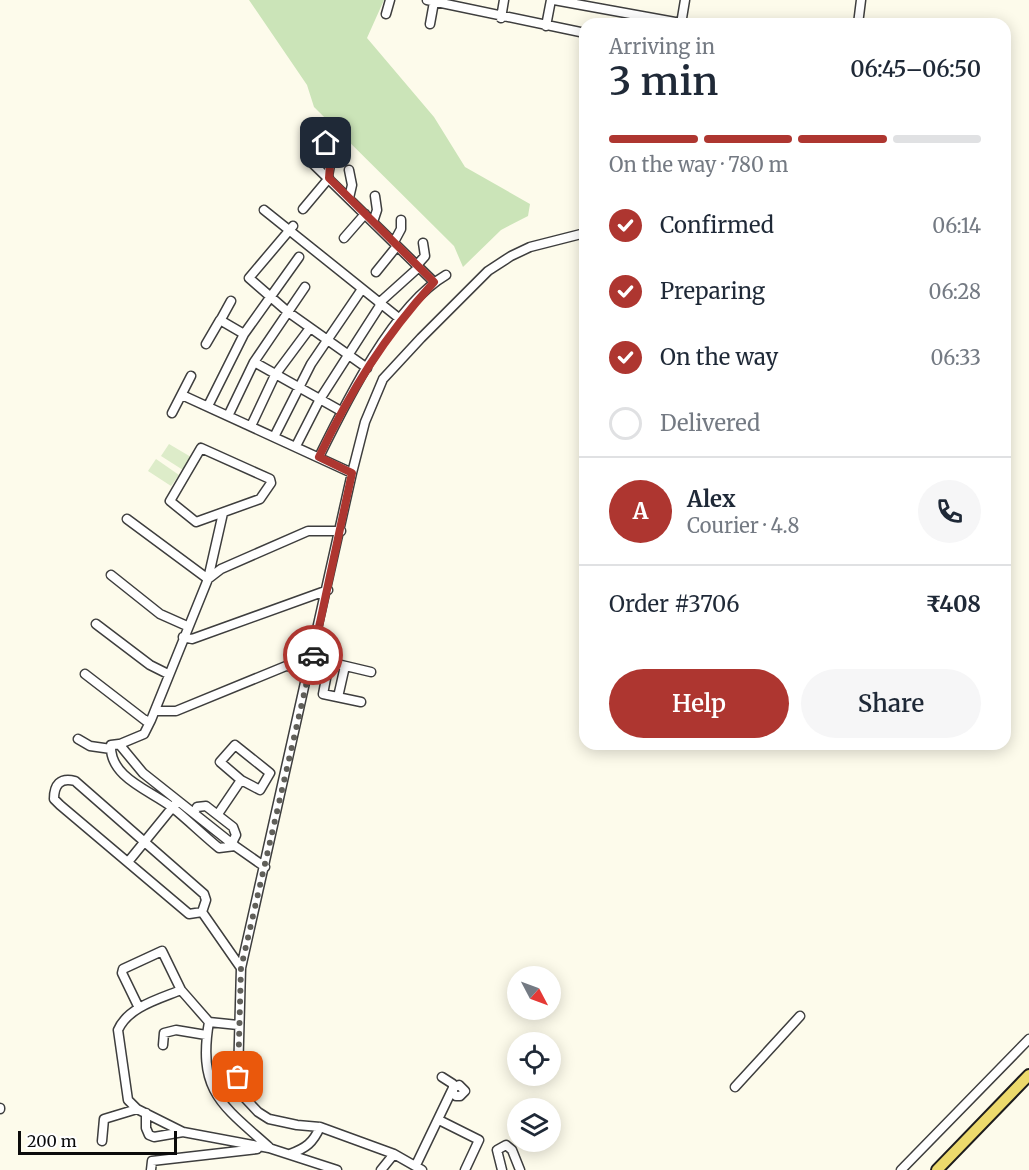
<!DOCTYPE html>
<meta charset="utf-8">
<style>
body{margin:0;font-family:Merriweather,serif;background:#f6f6f7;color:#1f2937;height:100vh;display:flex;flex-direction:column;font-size:22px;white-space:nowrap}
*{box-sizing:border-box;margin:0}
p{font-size:20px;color:#747a83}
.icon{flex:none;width:33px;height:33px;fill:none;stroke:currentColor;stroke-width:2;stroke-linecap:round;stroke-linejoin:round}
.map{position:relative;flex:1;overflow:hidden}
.panel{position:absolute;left:579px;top:18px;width:432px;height:732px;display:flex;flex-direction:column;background:#fff;border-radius:18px;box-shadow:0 3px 15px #0003}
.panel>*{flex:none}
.needle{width:39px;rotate:131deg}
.controls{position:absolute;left:507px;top:966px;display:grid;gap:12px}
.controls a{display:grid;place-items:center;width:54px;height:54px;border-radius:50%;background:#fff;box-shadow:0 3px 15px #0003;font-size:30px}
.scale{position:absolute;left:18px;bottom:15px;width:159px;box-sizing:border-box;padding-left:6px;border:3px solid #0b0b0b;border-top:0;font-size:16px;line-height:21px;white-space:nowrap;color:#0b0b0b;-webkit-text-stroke:4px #fff;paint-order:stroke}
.pin{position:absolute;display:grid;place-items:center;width:51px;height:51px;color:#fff;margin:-26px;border-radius:12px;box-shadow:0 3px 9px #0006}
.courier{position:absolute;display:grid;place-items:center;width:60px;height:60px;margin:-30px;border:4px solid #ae3630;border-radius:50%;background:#fff;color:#222;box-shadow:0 2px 8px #0007}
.headline em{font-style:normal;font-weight:600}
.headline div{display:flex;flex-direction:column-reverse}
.headline{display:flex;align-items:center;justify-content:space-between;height:102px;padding:0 30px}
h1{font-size:39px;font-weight:600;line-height:45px}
.bar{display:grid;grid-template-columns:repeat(4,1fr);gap:9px 6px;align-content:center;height:72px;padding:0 30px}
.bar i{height:8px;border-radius:4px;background:#e0e1e3}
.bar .on{background:#ae3630}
.bar p{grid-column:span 4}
.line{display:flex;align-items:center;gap:15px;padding:0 30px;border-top:2px solid #e0e1e3}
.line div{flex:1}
.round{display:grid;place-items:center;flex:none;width:63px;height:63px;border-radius:32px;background:#f6f6f7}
ol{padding:0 30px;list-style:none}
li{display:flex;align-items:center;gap:18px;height:66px}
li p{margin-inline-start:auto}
li .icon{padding:6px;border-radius:50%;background:#ae3630;color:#fff;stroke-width:4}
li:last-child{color:#747a83}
li i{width:33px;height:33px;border:3px solid #e0e1e3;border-radius:50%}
.primary-button{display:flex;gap:12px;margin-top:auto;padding:12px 30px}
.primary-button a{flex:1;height:69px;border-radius:36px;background:#ae3630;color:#fff;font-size:24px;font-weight:600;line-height:69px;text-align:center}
.primary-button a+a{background:#f6f6f7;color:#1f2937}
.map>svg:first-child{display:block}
.green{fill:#cbe4b8}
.pitch{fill:#ddecc9}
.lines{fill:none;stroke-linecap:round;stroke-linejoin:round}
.minor-casing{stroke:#3e3e3e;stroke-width:11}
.major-casing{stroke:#1c1c1c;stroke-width:14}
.minor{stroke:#fff;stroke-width:8}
.major{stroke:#ecda6c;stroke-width:10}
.done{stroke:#605f59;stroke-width:6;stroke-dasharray:0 10.8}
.route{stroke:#ae3630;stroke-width:8}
</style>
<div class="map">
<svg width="1029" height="1170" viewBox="0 0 1029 1170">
<rect width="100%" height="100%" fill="#fdfbeb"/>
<path class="green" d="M249 0H384L367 38 434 117 465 167 530 204 528 216 501 230 463 267 454 246 314 107 307 85Z"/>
<path class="pitch" d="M169 444 191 457 183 470 161 456Z
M156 459 179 475 171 486 148 471Z"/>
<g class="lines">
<defs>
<path id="minor" d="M427 0 585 33
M554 0 686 24
M386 14 390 0
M501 18 504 0
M430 24 434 2
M681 24 685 0
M858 24 861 0
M546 26 551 0
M326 143 330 165 328 176
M306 157 434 282
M349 198 352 185 349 170
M303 209 329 178
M264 210 400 319
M373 222 377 210 375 196
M293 226 249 278 288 312 367 368
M344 238 365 214
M394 242 401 229V220
M417 265 425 256 423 243
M376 272 397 246
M379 303 419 267
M220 321 231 301
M206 344 220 320 244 334
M254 362 341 411
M182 395 352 473
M208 406 244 334 299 257
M172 413 191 376
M229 414 254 362 305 287
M251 426 275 375 310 328
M274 437 311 364 362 289
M296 446 320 399 381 304
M201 448 270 479 271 483 260 499 196 522 170 501Z
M319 457C346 402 393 306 446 275
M127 519 208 579 221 569 308 531H341
M111 575 160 614 187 626
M96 624 150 665 168 674
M183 637 192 639 328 590
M312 658 371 672
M329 663 323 694 361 702
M85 674 146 721 151 720 208 579 223 513
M338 697 345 666
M156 711H176L286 666 309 668
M78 739 90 746 111 749
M120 744 144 734 151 720
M194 813 197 807 206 806 233 827 236 835 232 843
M218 814 241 780 260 790 270 773 235 745 220 762 241 780
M235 846 143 773 119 744 111 745C109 778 152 791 173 808 189 821 203 835 219 848L235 846 265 867
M128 862 176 803
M202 912 189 914 60 805 54 799C54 785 60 777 75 781L204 894 206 900 202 912 241 968
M181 990C159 999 128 1007 118 1030L128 1100 137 1109 183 1132 269 1148 337 1170
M139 1008 122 973 123 969 162 951 181 990 209 1022 238 1025
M209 1022C197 1091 222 1105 269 1147
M163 1045 164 1033 176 1030 206 1035
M735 1087 800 1016
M0 1109V1108
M146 1113V1128L149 1135 154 1137 183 1132
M439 1120 479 1140 465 1170
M102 1141 104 1119 137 1109
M290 1154C306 1148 313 1143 320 1127
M416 1165 453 1088 459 1085 465 1091 460 1096H456L453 1093V1084L442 1077
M151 1170 152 1161 257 1149
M381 1170 394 1154
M422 1170 394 1154 320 1127 297 1125 269 1119 258 1112 243 1096 238 1077 241 968 352 473 365 422 383 379 421 338 488 271 511 256 530 247 585 233
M502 1170 497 1150 506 1145 512 1150 520 1170
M901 1170 1029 1039"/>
<path id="major" d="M937 1170 1029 1075"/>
</defs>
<use href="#minor" class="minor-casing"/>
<use href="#major" class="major-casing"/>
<use href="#minor" class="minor"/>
<use href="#major" class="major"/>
</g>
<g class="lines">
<path class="done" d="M238 1077 241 968 313 655"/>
<path class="route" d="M313 655 352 473 319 457C351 390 384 337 434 282L329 178 330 165 326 143"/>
</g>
</svg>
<div class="controls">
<a><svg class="needle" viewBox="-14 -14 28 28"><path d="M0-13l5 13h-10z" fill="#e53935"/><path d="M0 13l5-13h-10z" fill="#747a83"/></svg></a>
<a><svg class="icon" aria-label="locate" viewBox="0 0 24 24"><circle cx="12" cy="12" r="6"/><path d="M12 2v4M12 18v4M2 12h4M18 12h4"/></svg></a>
<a><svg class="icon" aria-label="layers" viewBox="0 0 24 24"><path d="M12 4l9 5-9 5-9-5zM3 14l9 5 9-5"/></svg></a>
</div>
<div class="scale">200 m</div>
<div class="pin" style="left:238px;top:1077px;background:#ea580c"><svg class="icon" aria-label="bag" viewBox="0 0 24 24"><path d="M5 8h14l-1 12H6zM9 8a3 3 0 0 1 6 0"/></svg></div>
<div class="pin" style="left:326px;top:143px;background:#1f2937"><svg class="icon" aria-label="home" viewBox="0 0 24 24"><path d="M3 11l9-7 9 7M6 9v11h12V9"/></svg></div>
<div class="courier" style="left:313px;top:655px"><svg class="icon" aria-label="car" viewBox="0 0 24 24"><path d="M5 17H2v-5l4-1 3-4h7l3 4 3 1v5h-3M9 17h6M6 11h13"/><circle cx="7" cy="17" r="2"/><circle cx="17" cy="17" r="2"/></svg></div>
<section class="panel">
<div class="headline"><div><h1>3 min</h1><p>Arriving in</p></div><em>06:45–06:50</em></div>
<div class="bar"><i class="on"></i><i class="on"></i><i class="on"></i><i></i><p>On the way · 780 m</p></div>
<ol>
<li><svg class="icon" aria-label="check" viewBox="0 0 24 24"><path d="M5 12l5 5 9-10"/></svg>Confirmed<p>06:14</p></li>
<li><svg class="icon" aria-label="check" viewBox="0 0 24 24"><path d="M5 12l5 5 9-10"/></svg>Preparing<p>06:28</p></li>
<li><svg class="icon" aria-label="check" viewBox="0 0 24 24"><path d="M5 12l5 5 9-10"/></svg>On the way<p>06:33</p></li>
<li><i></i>Delivered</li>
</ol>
<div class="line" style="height:108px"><b class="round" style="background:#ae3630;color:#fff">A</b><div><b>Alex</b><p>Courier · 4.8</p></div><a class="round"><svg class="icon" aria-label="phone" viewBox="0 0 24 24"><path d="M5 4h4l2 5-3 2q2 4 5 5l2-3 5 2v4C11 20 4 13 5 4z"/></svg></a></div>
<div class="line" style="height:78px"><div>Order #3706</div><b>₹408</b></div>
<div class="primary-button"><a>Help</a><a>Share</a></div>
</section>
</div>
